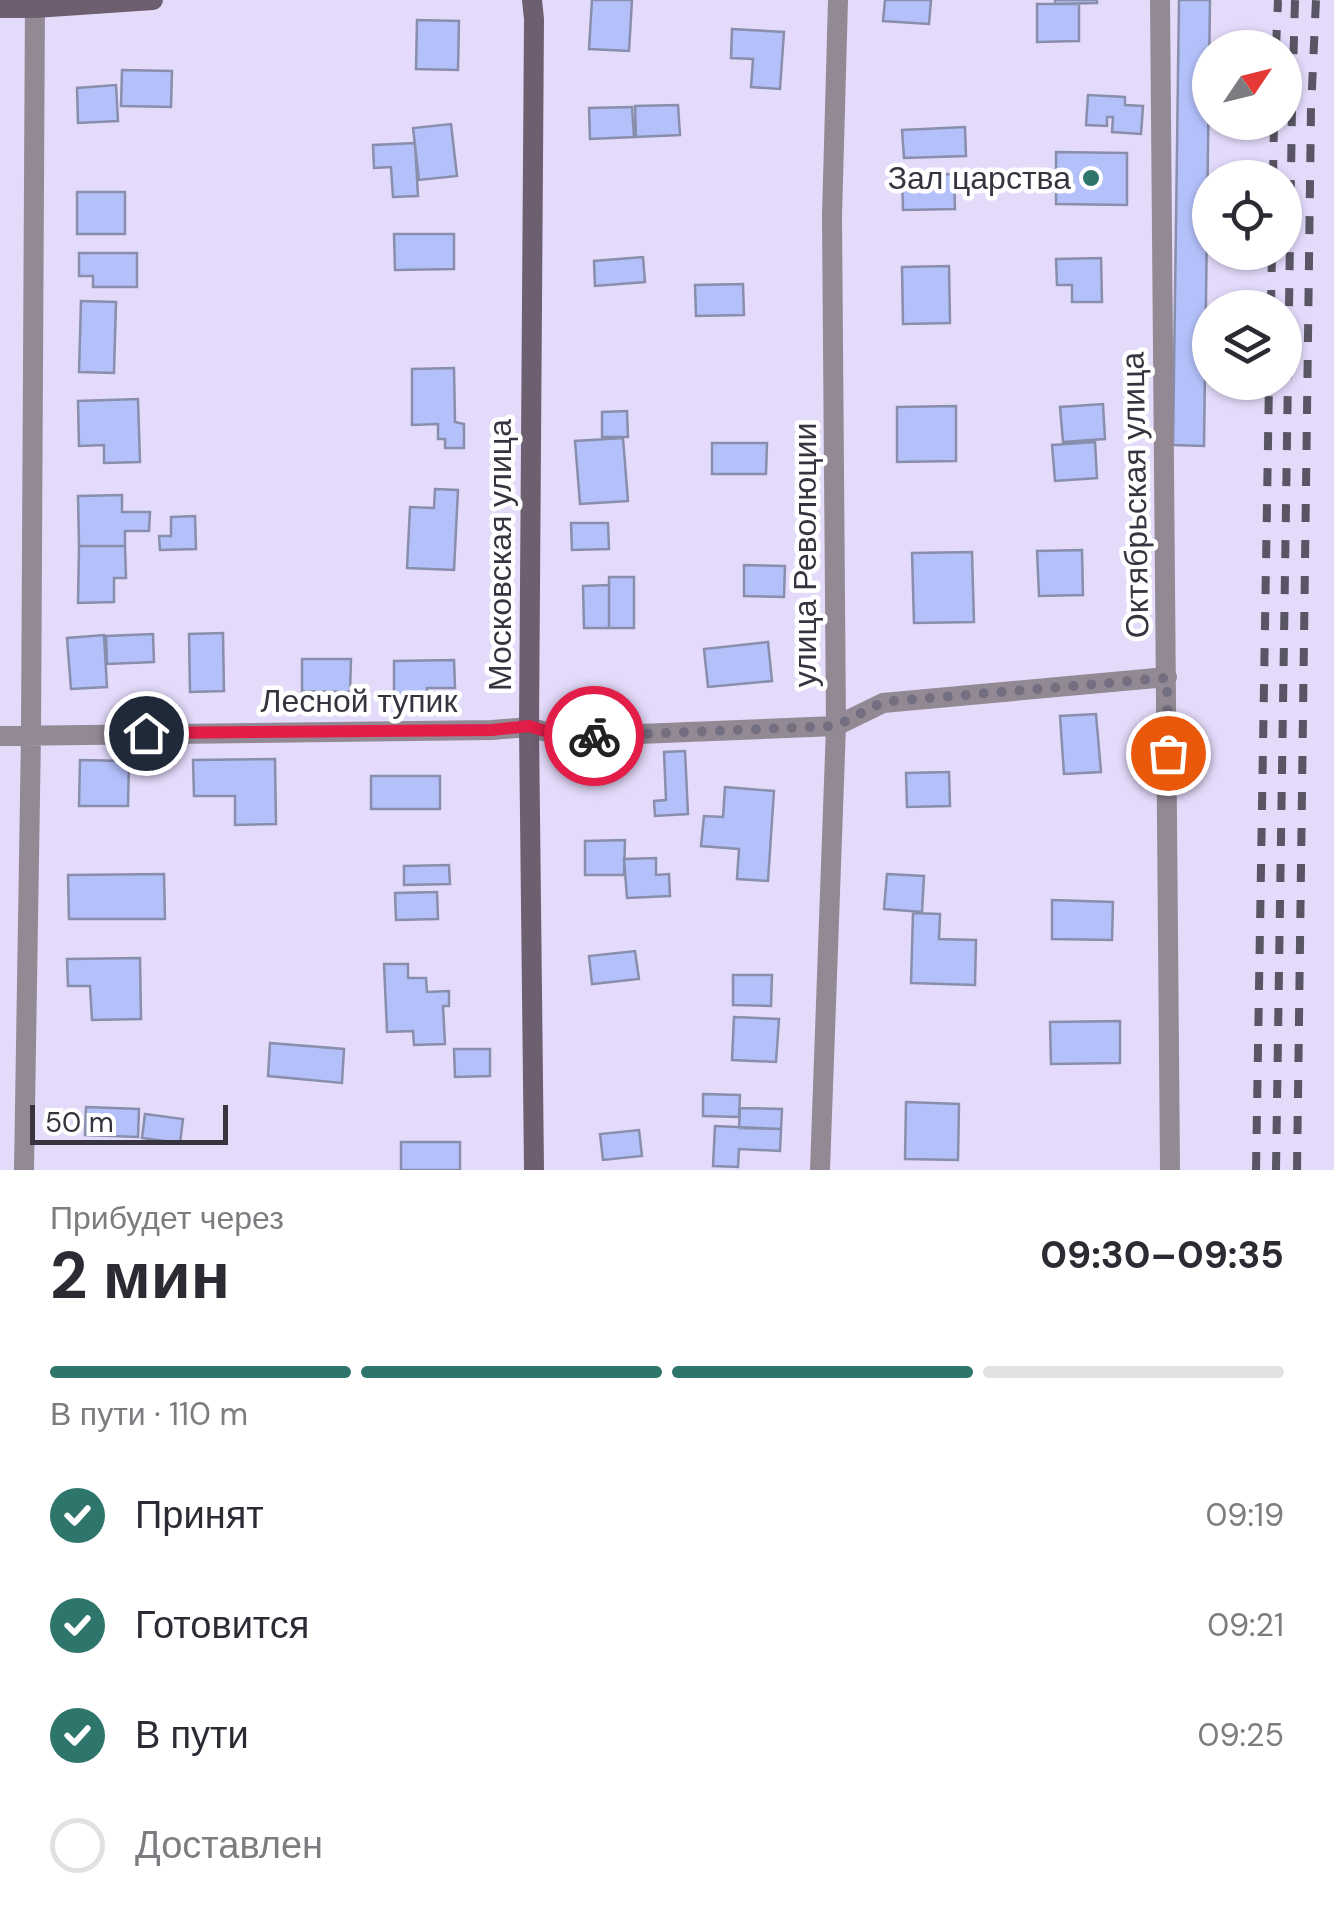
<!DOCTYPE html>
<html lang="ru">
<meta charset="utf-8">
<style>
body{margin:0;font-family:"DM Sans",sans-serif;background:#f2f2f3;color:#2b2b33;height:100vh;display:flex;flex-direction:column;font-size:38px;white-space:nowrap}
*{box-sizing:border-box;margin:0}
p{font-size:32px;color:#7c7c81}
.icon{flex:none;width:55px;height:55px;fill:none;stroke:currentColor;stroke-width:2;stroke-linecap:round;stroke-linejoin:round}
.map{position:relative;height:1170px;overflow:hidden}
.panel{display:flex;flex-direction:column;background:#fff;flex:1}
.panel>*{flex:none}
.needle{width:65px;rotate:55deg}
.buttons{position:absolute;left:1192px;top:30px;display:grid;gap:20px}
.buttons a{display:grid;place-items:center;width:110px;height:110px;border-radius:50%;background:#fff;box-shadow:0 2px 8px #0004;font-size:50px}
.scale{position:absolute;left:30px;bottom:25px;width:198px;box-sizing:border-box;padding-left:10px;border:5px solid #373440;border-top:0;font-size:28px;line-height:35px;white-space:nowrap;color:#373440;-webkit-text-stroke:8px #fff;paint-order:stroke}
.pin{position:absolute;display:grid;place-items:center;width:85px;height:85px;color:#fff;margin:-42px;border:5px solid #fff;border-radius:50%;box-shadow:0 2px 10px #0007}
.courier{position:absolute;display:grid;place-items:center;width:100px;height:100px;margin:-50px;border:8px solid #e11d48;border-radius:50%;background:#fff;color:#222;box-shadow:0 2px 12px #0007}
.overview em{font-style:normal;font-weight:700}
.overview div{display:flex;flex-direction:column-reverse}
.overview{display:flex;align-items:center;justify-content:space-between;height:170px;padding:0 50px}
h1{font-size:65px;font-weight:700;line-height:75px}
.bar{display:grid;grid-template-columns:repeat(4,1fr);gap:15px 10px;align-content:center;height:120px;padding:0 50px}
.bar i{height:12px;border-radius:8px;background:#e1e1e2}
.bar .selected{background:#2e756c}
.bar p{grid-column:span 4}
ol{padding:0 50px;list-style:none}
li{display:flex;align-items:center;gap:30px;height:110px}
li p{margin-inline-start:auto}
li .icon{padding:10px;border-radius:50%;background:#2e756c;color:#fff;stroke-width:4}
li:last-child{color:#7c7c81}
li i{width:55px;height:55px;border:5px solid #e1e1e2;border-radius:50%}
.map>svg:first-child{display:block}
.building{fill:#b4c0fa;stroke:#888eab;stroke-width:2.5}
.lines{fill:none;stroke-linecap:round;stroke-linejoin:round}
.street{stroke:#928994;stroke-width:20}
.secondary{stroke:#6d5f6f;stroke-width:20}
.rail{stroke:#595564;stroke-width:8;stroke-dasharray:18 18;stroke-linecap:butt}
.done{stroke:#746e81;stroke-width:10;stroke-dasharray:0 18}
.route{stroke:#e11d48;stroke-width:12}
.poi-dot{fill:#2e756c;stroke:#fff;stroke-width:4}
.labels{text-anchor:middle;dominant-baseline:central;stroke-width:9;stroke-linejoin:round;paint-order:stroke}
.poi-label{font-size:32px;fill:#373440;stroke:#fff;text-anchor:end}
.street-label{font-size:32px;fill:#373440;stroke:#fff}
</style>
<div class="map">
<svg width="1334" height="1170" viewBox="0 0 1334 1170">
<rect width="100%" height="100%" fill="#e4dbfb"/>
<path class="building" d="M592 0H632L629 51 589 49Z
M885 0H931L929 24 883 21Z
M1055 0H1097V3L1055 4Z
M1179 0H1210L1204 446 1173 445Z
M1037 4H1079V41L1037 42Z
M417 20 459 21 458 70 416 69Z
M732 29 784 32 780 89 751 87 753 59 731 58Z
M122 70 172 71 171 107 121 106Z
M116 85 118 121 78 123 77 88Z
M1088 95 1125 97V105L1143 106 1141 134 1112 132 1113 117H1107V126L1086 125Z
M678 105 680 135 636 137 635 106Z
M632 107 634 137 590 139 589 108Z
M451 124 457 176 419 180 413 128Z
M965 127 966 156 904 158 902 130Z
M415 143 418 196 393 197 391 167 374 168 373 145Z
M1056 152 1127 153V205L1056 204Z
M954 174 955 209 903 210 902 175Z
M77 192H125V234H77Z
M394 234H454V269L395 270Z
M79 253H137V287H93V276H79Z
M643 257 645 282 595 286 594 261Z
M1101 258 1102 302H1072V285H1057L1056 259Z
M949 266 950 323 903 324 902 267Z
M743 284 744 315 696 316 695 285Z
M81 301 116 302 114 373 79 372Z
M454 368 455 422 464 424V448H445V439H438V424L412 425V369Z
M138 399 140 462 104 463V445L79 446 78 401Z
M1103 404 1105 439 1063 442 1060 407Z
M956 406V461L897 462V407Z
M627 411 628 437H602V412Z
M623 438 628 501 580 504 575 441Z
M1095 442 1097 478 1055 481 1052 445Z
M712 443H767L766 474H712Z
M435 489 458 490 454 570 407 568 410 507 434 508Z
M122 495V512H150L149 531H125V546H79L78 496Z
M195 516 196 549 160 550 159 536H171V517Z
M571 523H608L609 549 572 550Z
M79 546H125L126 578H114V602L78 603Z
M1082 550 1083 595 1039 596 1037 551Z
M972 552 974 622 914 623 912 553Z
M744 565 785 566 784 597 744 596Z
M609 577H634V628H609Z
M609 585V628H584L583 586Z
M223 633 224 691 190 692 189 634Z
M153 634 154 662 107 664 106 636Z
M104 635 107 687 71 689 67 638Z
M768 642 772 681 708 687 704 649Z
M302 659H351L350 692 302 691Z
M454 660 455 688H427L428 705 394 706V661Z
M1096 714 1101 772 1064 774 1060 716Z
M685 751 688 814 655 816 654 801 666 800 664 752Z
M275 759 276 824 235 825V796H194L193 760Z
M80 760 129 761 128 806H79Z
M949 772 950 806 907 807 906 773Z
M371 776H440V809H371Z
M725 787 774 791 768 881 737 879 739 849 701 846 704 816 723 817Z
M625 840 624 875H585V841Z
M656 858V875L669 874 670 896 627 898 624 859Z
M449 865 450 884 404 885V866Z
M164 874 165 919H69L68 875Z
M887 874 924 876 922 912 884 909Z
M437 892 438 919 396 920 395 893Z
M1052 900 1113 902 1112 940 1052 939Z
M913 913 940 914 939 939 976 940 975 985 911 983Z
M635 951 639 979 592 984 589 956Z
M140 958 141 1019 92 1020 90 986H68L67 959Z
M384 964H408V978H426L427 992 449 991V1006H443L445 1044 414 1045 413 1031 387 1032Z
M733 975H772L771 1006 733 1005Z
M734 1017 779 1019 776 1062 732 1060Z
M1120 1021V1063L1051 1064 1050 1022Z
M270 1043 344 1049 342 1083 268 1076Z
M454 1049H490V1076L455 1077Z
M703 1094 740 1095 739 1117 703 1116Z
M906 1102 959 1104 958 1160 905 1159Z
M86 1107 139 1109 138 1137 85 1135Z
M740 1108 782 1109 781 1129 739 1128Z
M145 1114 183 1119 180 1143 142 1138Z
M715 1126 781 1129 780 1151 739 1149 738 1167 713 1166Z
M639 1130 642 1156 603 1160 600 1134Z
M401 1142H460V1170H401Z"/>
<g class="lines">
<path class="street" d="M1160 0 1170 1170
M0 736 492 730 529 727 564 737 836 726 883 703 1167 677
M24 1170 31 734 35 0
M820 1170 836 726 832 216 838 0"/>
<path class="secondary" d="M532 0 534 19 529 727 534 1170
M0 8H35L153 0"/>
<path class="rail" d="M1276 48 1278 0
M1273 178 1274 122
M1271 308 1272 252
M1256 1170 1269 382
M1276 1170 1292 108 1295 0
M1297 1170 1311 109 1316 0"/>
</g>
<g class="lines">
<path class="done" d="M594 736 836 726 883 702 1167 678 1168 753"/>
<path class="route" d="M146 733 492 730 529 726 564 737 594 736"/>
</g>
<circle class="poi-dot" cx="1091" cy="178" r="10"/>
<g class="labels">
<g class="poi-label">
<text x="1071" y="178">Зал царства</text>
</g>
<g class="street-label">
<text transform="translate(1135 495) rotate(-91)">Октябрьская улица</text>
<text transform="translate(500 555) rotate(-90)">Московская улица</text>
<text transform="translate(805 555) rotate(-90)">улица Революции</text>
<text x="359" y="701">Лесной тупик</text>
</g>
</g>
</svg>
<div class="buttons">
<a><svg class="needle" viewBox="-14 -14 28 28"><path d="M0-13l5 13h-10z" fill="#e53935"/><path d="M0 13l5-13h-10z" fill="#7c7c81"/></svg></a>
<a><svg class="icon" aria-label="locate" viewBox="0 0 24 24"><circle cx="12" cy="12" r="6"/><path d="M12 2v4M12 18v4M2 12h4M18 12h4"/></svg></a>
<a><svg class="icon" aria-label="layers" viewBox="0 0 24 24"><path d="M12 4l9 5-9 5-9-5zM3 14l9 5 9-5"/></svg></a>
</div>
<div class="scale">50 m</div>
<div class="pin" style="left:1168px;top:753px;background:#ea580c"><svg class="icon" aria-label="bag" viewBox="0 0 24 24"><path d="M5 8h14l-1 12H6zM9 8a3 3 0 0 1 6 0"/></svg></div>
<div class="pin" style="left:146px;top:733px;background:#1f2937"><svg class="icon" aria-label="home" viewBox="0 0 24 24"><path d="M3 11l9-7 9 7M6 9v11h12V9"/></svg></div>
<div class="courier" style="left:594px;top:736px"><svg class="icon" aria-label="bike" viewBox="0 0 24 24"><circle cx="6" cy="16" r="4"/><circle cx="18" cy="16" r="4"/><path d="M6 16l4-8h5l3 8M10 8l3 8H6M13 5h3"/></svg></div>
</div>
<section class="panel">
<div class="overview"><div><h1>2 мин</h1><p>Прибудет через</p></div><em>09:30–09:35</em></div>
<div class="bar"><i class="selected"></i><i class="selected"></i><i class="selected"></i><i></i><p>В пути · 110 m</p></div>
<ol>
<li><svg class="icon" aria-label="check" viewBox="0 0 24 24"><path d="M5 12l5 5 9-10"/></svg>Принят<p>09:19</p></li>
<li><svg class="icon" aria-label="check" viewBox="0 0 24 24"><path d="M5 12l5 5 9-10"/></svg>Готовится<p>09:21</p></li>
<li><svg class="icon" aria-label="check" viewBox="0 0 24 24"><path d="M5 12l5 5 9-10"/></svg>В пути<p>09:25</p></li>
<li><i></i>Доставлен</li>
</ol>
</section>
